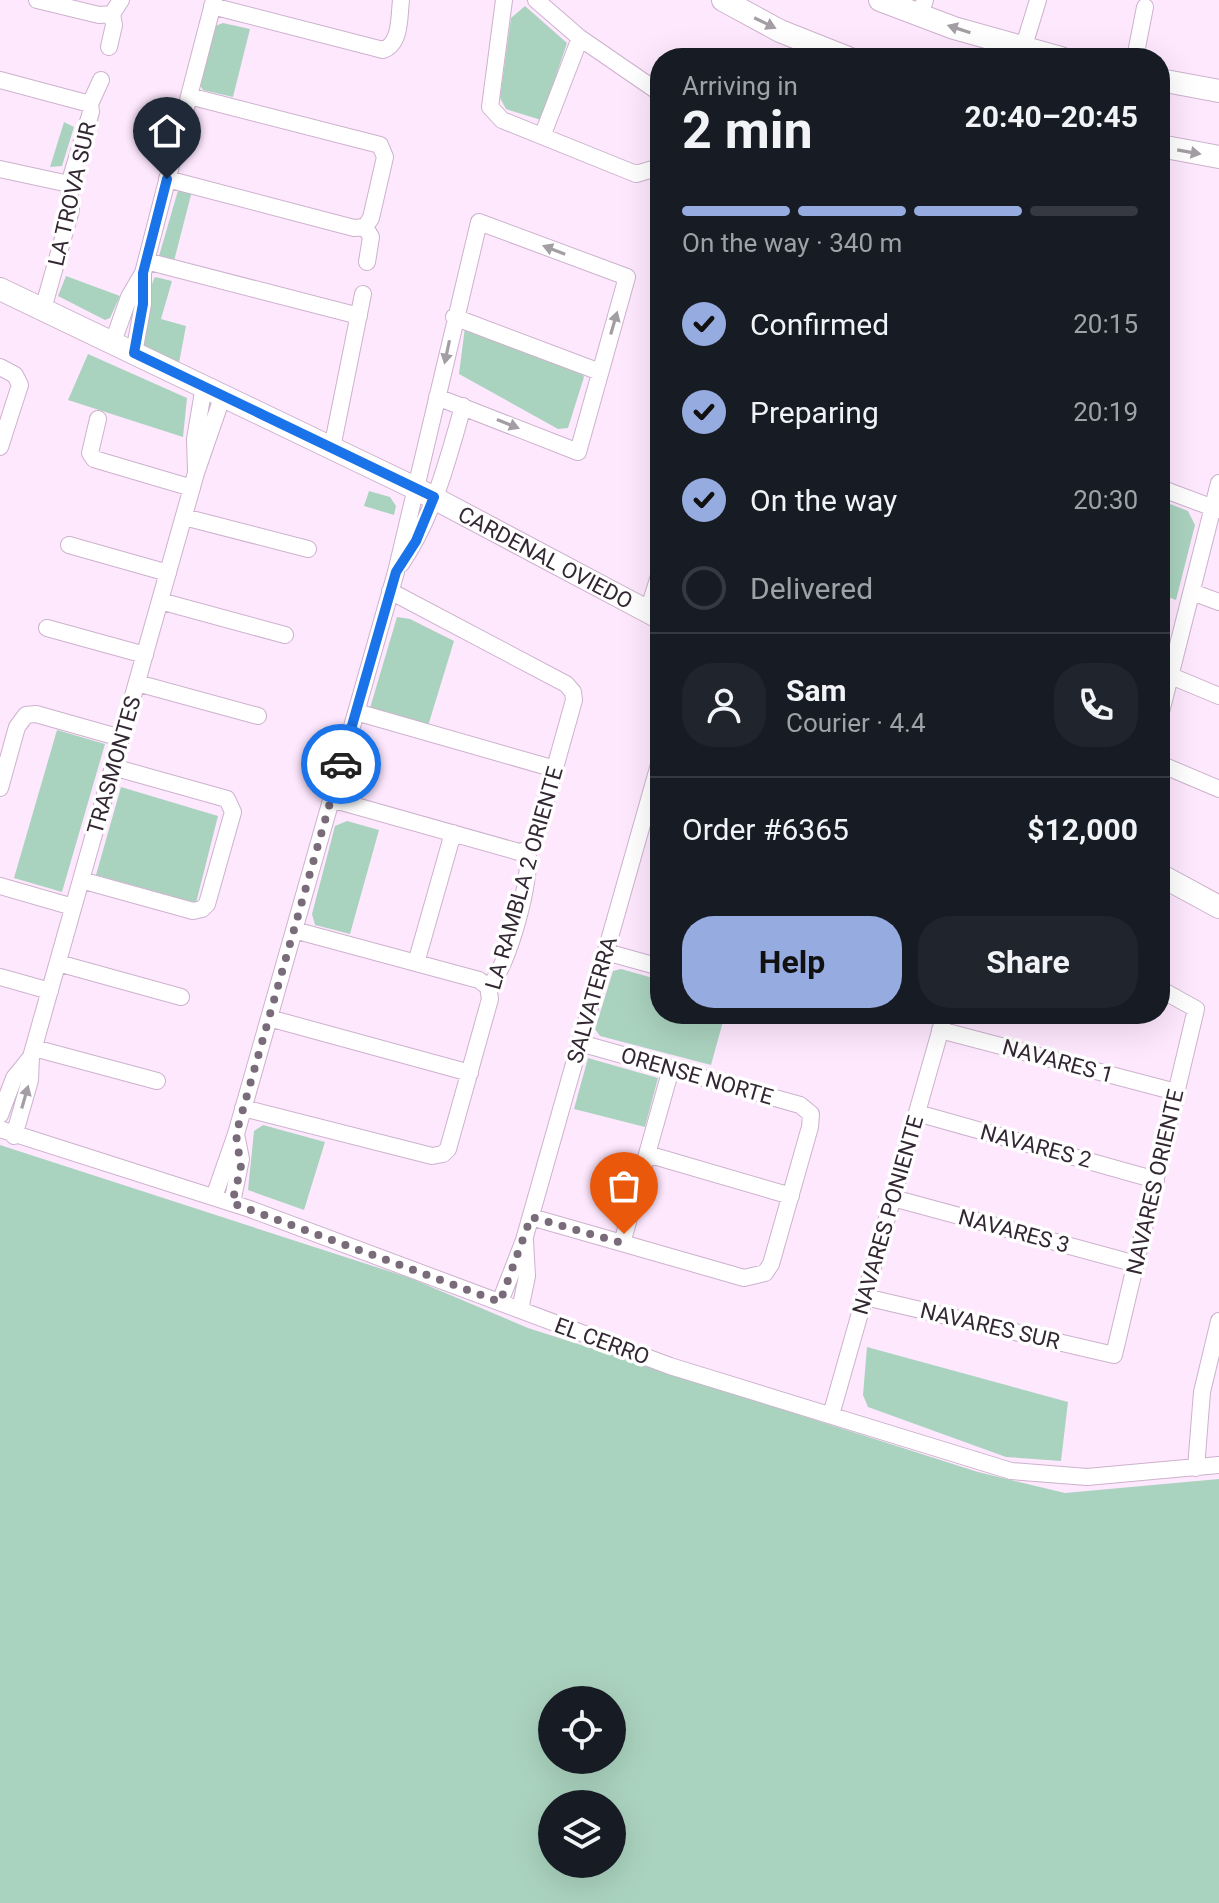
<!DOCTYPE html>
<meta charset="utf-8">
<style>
body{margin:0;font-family:Roboto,sans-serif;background:#20242c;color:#f1f3f6;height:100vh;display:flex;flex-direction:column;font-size:30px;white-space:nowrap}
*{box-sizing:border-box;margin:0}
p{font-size:26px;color:#9ea1a6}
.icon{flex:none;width:44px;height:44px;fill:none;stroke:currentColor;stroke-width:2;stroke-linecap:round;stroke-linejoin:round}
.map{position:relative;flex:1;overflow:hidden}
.details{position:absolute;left:650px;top:48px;width:520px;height:976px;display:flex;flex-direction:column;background:#171b24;border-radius:32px;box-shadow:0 8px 32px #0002}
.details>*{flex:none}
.tools{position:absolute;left:538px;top:1686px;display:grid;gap:16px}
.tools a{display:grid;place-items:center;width:88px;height:88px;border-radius:50%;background:#171b24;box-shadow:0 8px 32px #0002;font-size:40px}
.pin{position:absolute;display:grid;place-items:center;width:68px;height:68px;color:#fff;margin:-82px -34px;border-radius:50% 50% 50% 0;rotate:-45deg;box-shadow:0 0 8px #0007}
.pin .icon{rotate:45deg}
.courier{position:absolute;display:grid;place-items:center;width:80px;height:80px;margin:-40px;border:6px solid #1a73e8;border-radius:50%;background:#fff;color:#222;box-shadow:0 2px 10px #0007}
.headline em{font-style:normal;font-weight:700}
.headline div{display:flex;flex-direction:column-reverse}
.headline{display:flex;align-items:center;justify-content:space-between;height:136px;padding:0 32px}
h1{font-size:52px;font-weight:700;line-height:60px}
.bar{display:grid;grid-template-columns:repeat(4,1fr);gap:12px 8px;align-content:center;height:96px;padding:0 32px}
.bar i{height:10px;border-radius:6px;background:#363941}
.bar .current{background:#96abdf}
.bar p{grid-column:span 4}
.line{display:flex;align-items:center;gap:20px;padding:0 32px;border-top:2px solid #363941}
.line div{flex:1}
.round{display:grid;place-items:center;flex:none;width:84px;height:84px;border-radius:32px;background:#20242c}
ol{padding:0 32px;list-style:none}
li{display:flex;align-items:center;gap:24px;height:88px}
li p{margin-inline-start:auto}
li .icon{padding:8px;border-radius:50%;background:#96abdf;color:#111;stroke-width:4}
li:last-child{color:#9ea1a6}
li i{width:44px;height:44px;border:4px solid #363941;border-radius:50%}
.button{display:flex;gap:16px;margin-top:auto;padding:16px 32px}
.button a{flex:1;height:92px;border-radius:32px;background:#96abdf;color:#111;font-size:32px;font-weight:700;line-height:92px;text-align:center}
.button a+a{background:#20242c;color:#f1f3f6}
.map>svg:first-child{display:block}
.green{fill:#aad3bf;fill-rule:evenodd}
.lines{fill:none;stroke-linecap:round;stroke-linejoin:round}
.street-casing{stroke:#cdb2cd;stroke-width:18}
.secondary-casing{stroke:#cdb2cd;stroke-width:24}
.street{stroke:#fff;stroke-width:16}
.secondary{stroke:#fff;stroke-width:22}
.oneway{fill:#a39ea3}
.done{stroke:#796b79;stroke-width:8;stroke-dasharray:0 14.4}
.route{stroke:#1a73e8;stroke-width:10}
.labels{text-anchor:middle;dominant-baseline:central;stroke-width:7;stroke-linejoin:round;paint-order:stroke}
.street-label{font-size:22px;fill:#322732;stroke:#fff}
</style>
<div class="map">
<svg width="1219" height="1903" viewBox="0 0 1219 1903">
<rect width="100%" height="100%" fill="#fee8fe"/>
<path class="green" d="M525 6 567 43 541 120 506 109 500 98 511 18Z
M223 23 250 29 233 97 203 90 200 85 215 26Z
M64 122 74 127 62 166 50 167Z
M179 187 192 191 174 261 159 256Z
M66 276 120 296 110 318 105 320 58 296Z
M155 277 172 281 161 319 186 326 179 363 142 345C148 326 147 290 155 277Z
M465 327 580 370 584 377 568 428 558 429 459 374Z
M88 354 187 398 183 437 68 400Z
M369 491 390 497 396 506 394 515 364 506Z
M1160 500 1188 511 1195 525 1176 600 1160 594Z
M397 617 410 619 454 641 428 726 370 708Z
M57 730 105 744 62 892 14 878Z
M121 787 218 816 196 903 96 875Z
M347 821 379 830 350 934 315 925 312 914 335 826Z
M621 969 660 980V1014H725L711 1065 600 1036 595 1029 613 971Z
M588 1058 658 1078 645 1127 574 1109Z
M263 1125 325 1142 304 1210 248 1190 254 1131Z
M0 1145 410 1278 528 1328 978 1472 1065 1493 1219 1479V1903H0ZM552 1700H612V1760H552ZM552 1804H612V1864H552Z
M867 1347 1068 1402 1061 1461 1006 1457 868 1407 863 1395Z"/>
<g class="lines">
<defs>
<path id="street" d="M37 0 99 15 112 14
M504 0 490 107 502 120 636 174 660 167
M536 0 580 38 660 93
M212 6 383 50C401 44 399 17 401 0
M112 14 121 0
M920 15 925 0
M109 47 114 25 112 14
M1023 49 1038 0
M1135 58 1145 7
M0 80 90 104
M189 96 380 145 385 157 371 218 365 227
M543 134 580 38
M0 169 69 184
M167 179 354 228 365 227
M365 227 371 237 367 262
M146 261 359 316
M43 309 71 210 69 184 91 112 90 104 101 80
M454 317 600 372
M113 342 129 297 143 273 214 0
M134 353 143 304V274
M0 367 15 375 20 385 0 447
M98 419 90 453 94 459 192 488
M332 448 363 294
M196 471 195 439 204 386
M1160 488 1219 510
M184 517 308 549
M69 545 168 573
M401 564C433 517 448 460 463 406
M390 591 566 684 573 692 574 700 534 843 527 850
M1192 592 1219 602
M160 601 285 635
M648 611 660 573
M47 628 145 655
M1160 650 1175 657
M1171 676 1219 696
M137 683 258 716
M356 712 555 769
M1160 716 1219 483
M1160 764 1219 789
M0 788 17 727 26 715 36 714 121 738
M331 799 519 852 527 850
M81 880 193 911 202 909 207 904 233 812 227 799 113 767
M0 886 73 907
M294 930 479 980 488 987
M606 952 660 967
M58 963 181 997
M416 963 453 833
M0 977 50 991
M488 987C507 972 534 873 527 850
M821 1014H835
M269 1018 470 1073
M940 1030 1176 1092
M34 1048 157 1081
M243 1108 432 1156 443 1154 448 1149 490 999 488 987
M917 1113 1156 1180
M0 1115 14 1078 31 1057
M0 1129 250 1209 670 1366 1011 1471 1087 1477 1219 1465
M14 1136 30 1080 31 1057 196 473 223 395
M647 1154 791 1196
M214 1197 236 1134 396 572 479 222 627 277 578 452 437 397
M893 1198 1136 1264
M232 1203 241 1159 236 1134
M531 1217 744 1278 765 1273 771 1264 810 1127 811 1114 800 1105 580 1043
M622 1243 671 1069
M865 1297 1114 1355 1196 1009 1160 989
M500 1302 524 1240 660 761
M520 1310 527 1276 525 1240
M831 1415 945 1014
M1196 1468 1202 1392 1219 1321"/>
<g id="secondary">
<path d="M723 0 780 31 848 58"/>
<path d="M880 0 954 28 1061 58"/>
<path d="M1160 80 1219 91"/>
<path d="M1160 146 1219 157"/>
<path id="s1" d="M0 289 415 488 660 618"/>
<path d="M1160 875 1219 907"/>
</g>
</defs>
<use href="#street" class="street-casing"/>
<use href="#secondary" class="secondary-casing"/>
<use href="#street" class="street"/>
<use href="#secondary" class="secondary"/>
</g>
<defs><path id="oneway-solid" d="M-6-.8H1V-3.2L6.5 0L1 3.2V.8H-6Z" transform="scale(2)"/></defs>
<g class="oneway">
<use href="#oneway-solid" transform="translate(765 23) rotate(26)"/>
<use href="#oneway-solid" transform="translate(959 29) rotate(-162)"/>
<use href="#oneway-solid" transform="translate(1189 152) rotate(10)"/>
<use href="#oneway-solid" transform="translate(554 250) rotate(-159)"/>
<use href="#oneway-solid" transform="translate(614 323) rotate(-74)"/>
<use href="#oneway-solid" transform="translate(447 352) rotate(102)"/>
<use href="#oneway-solid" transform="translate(508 424) rotate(22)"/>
<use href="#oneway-solid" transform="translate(25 1097) rotate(-74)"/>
</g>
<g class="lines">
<path class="done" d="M341 764 236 1134 241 1168 232 1203 500 1302 531 1217 622 1243 624 1234"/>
<path class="route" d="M167 179 143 273V304L134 353 434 497 416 541 396 572 341 764"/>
</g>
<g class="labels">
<g class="street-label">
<text transform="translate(72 194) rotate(-77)">LA TROVA SUR</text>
<text stroke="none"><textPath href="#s1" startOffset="608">CARDENAL OVIEDO</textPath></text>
<text transform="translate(114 765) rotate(-74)">TRASMONTES</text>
<text transform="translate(524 878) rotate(-74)">LA RAMBLA 2 ORIENTE</text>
<text transform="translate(592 1000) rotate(-74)">SALVATERRA</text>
<text transform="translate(1058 1061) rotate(15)">NAVARES 1</text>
<text transform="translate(697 1076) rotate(16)">ORENSE NORTE</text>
<text transform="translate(1036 1146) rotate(15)">NAVARES 2</text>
<text transform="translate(1155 1182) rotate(-77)">NAVARES ORIENTE</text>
<text transform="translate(888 1215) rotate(-74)">NAVARES PONIENTE</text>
<text transform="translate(1014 1231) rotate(15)">NAVARES 3</text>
<text transform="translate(990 1326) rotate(13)">NAVARES SUR</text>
<text transform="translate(602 1341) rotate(20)">EL CERRO</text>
</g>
</g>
</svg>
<div class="tools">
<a><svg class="icon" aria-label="locate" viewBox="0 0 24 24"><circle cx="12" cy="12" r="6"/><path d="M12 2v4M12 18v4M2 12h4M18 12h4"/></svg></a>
<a><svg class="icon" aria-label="layers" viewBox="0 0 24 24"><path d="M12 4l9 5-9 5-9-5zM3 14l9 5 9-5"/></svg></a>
</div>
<div class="pin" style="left:624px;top:1234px;background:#ea580c"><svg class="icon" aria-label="bag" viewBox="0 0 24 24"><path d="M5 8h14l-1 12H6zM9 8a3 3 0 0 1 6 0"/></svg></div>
<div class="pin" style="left:167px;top:179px;background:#1f2937"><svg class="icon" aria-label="home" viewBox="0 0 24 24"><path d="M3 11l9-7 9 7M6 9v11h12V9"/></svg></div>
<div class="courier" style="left:341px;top:764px"><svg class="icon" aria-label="car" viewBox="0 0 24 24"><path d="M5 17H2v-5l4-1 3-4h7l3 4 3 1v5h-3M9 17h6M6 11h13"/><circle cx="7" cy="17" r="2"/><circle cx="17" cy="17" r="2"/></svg></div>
<section class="details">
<div class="headline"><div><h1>2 min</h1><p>Arriving in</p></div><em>20:40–20:45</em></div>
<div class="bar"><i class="current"></i><i class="current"></i><i class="current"></i><i></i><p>On the way · 340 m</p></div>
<ol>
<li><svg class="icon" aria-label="check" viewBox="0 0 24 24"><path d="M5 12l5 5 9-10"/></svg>Confirmed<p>20:15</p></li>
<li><svg class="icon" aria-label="check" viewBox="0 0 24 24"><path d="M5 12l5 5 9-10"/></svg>Preparing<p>20:19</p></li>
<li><svg class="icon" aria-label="check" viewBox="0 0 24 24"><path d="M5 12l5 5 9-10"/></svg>On the way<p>20:30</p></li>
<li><i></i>Delivered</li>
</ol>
<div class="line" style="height:144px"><a class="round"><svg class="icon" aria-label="person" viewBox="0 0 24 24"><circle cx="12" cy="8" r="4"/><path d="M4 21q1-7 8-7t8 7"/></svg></a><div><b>Sam</b><p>Courier · 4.4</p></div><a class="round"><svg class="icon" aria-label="phone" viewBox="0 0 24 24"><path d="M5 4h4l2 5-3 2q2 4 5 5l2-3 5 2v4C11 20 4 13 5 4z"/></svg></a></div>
<div class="line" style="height:104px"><div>Order #6365</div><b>$12,000</b></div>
<div class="button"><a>Help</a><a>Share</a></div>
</section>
</div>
